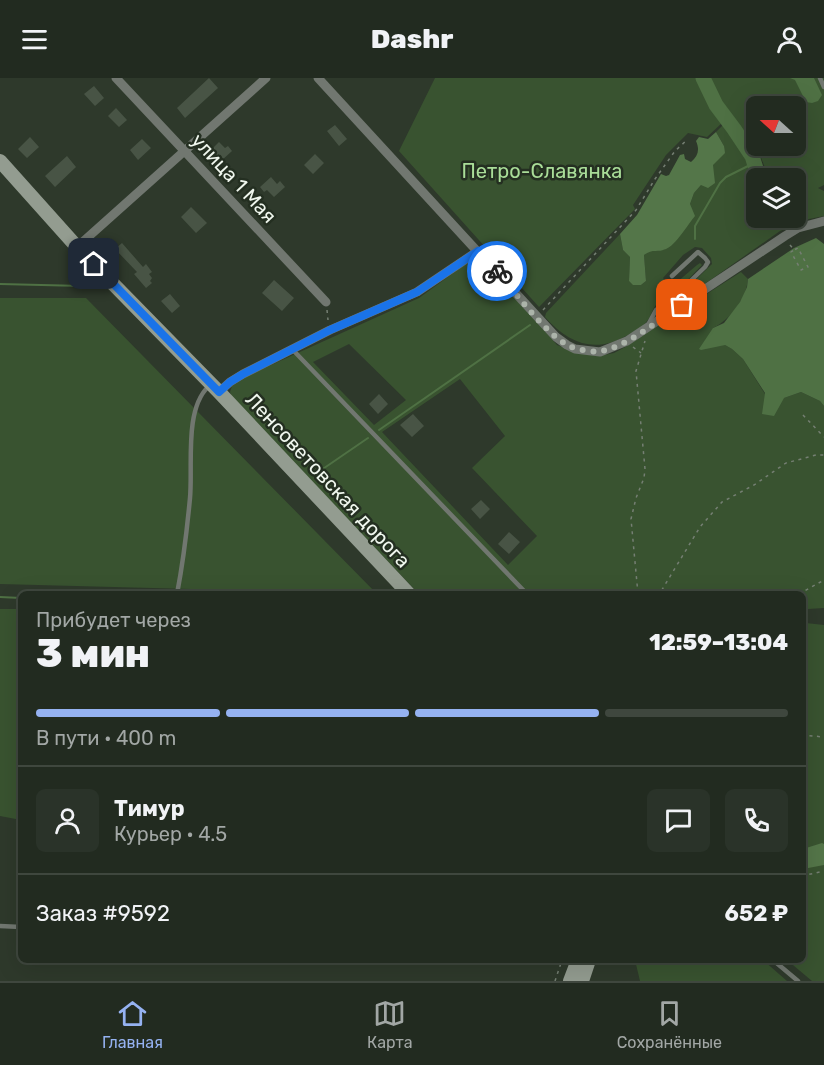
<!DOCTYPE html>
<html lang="ru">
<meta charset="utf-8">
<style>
body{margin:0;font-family:Rubik,sans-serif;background:#2a3329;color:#f1f3f6;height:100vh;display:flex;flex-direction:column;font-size:22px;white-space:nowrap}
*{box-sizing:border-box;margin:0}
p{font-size:20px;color:#a2a7a5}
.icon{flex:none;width:33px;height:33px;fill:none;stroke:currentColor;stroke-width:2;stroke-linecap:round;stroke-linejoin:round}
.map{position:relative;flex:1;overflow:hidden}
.sheet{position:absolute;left:18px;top:513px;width:788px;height:372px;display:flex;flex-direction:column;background:#222b20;border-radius:9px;box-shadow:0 6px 24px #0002,0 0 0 2px #3f473e}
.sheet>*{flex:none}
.needle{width:39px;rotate:291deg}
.fabs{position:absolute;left:746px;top:18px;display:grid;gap:12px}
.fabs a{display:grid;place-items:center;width:60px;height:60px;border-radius:9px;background:#222b20;box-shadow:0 6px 24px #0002,0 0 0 2px #3f473e;font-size:30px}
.pin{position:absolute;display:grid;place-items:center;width:51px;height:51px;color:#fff;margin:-26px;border-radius:12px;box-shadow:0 3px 9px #0006}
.courier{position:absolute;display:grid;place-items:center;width:60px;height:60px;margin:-30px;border:4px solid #1a73e8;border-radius:50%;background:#fff;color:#222;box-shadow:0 2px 8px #0007}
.summary em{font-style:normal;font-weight:800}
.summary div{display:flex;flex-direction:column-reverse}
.summary{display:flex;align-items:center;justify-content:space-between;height:102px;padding:0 18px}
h1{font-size:39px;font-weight:800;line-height:45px}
.bar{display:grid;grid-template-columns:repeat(4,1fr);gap:9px 6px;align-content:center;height:72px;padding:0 18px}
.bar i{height:8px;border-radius:4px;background:#3f473e}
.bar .current{background:#95b2f1}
.bar p{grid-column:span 4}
.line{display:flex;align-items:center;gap:15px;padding:0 18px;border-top:2px solid #3f473e}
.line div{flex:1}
.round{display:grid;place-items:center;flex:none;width:63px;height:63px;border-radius:9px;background:#2a3329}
header{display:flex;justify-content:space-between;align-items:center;height:78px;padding:0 18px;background:#222b20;font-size:27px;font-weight:800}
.tab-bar{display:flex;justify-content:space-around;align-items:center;height:84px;border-top:2px solid #3f473e;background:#222b20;font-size:16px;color:#a2a7a5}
.tab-bar a{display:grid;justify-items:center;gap:3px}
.tab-bar .current{color:#95b2f1}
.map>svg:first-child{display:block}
.green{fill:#395330;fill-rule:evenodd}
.forest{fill:#547649}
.water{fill:#4f7144}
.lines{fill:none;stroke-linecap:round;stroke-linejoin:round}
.stream{stroke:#4f7144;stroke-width:2}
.river{stroke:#4f7144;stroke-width:15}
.building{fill:#485445}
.path{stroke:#757f73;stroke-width:1.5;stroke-dasharray:3 4.5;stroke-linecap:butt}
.lane{stroke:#717770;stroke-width:4.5}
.street{stroke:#717770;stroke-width:9}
.secondary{stroke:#939c90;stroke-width:14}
.done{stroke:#acb4aa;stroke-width:6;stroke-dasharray:0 10.8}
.route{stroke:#1a73e8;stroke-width:8}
.labels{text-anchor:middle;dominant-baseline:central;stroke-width:5;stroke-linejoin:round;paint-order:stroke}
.park-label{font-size:20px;fill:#a9dd98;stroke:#242f21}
.street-label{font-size:20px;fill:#f0f7ee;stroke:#242f21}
</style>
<header><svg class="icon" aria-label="menu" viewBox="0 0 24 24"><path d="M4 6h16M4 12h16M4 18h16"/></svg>Dashr<svg class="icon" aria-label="person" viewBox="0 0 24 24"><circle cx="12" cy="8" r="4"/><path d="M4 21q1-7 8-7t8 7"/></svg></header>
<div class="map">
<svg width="824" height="903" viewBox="0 0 824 903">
<rect width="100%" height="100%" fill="#2e392b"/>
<path class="green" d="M435 0H698L723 44 707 59 688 55 666 77 633 127 635 131 539 229 399 73Z
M703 0H824V107L818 110 824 113V138L809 141 780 153 662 236 658 235 660 231 678 219 712 186 711 180 702 170 695 169 683 177 663 200 670 210 697 187 700 185 702 187C693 196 685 205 676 214 670 219 662 222 656 227 652 232 651 239 647 243 643 249 634 253 628 257 595 276 569 266 545 239L546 235 620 156 623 172 630 179 629 203 634 207H641L646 203 644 177 650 172H664L690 126 694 115 701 107 724 68 716 54 724 46C747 72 756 105 756 140H795V100H769L760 77 752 78 734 51 716 27ZM756 28H795V68H756Z
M474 180 479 181 484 183 557 267 575 274 599 278 614 275 627 268 650 252 741 194 748 201C746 221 731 241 713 250L725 267 732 271 743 281 765 316 784 320 801 314 820 323 824 328V530L808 531 803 532 802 516H419L232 320 230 314 232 308 249 297 419 220ZM349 266 406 322 374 347 313 284ZM460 301 505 358 472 390 537 458 508 487 382 354Z
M0 220H86L377 516 0 506Z
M0 531H21V742L0 738Z
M806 545 824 547V903H812L787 882H802L803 546Z
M635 882H763L787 903H640Z"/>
<path class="forest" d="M716 54 724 68 725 75 713 87 715 105 708 110 701 107 694 115 690 126 695 138C688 146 676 167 666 171 658 175 653 170 644 177L646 203 641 207H633L629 203 630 179 623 172 620 156 637 137 661 96 666 98 669 97 680 77 684 76 685 81 691 84C698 78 700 72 696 63L699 59 708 61Z
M822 765 824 766V787L803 791V771Z"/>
<path class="water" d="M790 0H814L822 17 818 23 812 25 806 24 795 2Z
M816 160 824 166V328L820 323 801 314 784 320 774 338 762 336 765 315 743 281 732 271 725 267 701 272 699 271 713 250 724 245 740 224 747 209 748 201 794 170Z"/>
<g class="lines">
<path class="stream" d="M695 161V148L720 105 726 99 750 87 753 84
M0 206 83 208
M379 352 530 247
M314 397 368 360
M0 519 21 520"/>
<path class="river" d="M703 0 716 27 734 51 752 78 759 100"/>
</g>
<path class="building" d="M209 0 218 10 185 40 177 30Z
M94 8 104 20 95 28 84 16Z
M116 30 127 42 119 49 108 38Z
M335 47 347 61 339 68 327 53Z
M30 59 39 69 27 80 18 71Z
M142 61 151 70 138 82 130 72Z
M219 64 225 70 228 68 232 73 221 83 211 72Z
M315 76 324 85 313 96 304 87Z
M67 78 76 89 55 109 45 98Z
M271 99 277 106 280 103 285 109 274 119 267 112 264 114 260 109Z
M191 129 207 145 196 155 181 139Z
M122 165 143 189 146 186 152 194 149 196 152 200 150 203 152 205 146 210 134 196 137 194 115 171Z
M274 202 294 220 282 233 262 215Z
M170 216 180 228 172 235 161 223Z
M379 316 388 326 378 336 369 326Z
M413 336 424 348 412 359 400 347Z
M481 422 490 431 480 441 471 431Z
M509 454 520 464 509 476 498 466Z"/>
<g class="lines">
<path class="path" d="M790 167 794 172 791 174 801 192 808 189 798 170 794 172
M327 232 328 242
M543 232 636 132 655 101 675 73 688 61
M633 269 641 275
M803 337 824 359
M638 516 631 441 636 420 644 400 645 391 636 293 645 263
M656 516 660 515 700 449 722 424 754 407 786 385 816 377H824
M799 516 824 502
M802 657 824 659
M802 798 824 793
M555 903 562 882"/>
<path class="lane" d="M820 0 824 9
M649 245 656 232 676 217 705 189 708 184 705 180 698 174 672 198
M292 271 527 516
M177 516C183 485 187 452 190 420 193 389 184 332 208 309
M0 848 21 849
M773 882 798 903"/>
<path class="street" d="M116 0 326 224
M318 0 556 259 567 267 575 271 600 274 627 263 785 158 798 150 824 143
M77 169 266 0
M219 314 230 304 243 296 330 252 417 214 478 173"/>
<path class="secondary" d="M0 83 77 169 219 314 409 516
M570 903 578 882
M582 903 589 882"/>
</g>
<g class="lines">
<path class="done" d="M497 193C516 215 542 252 567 267 574 271 594 275 602 273 630 267 658 242 682 227"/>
<path class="route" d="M94 186 219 314 230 304 243 296 330 252 417 214 478 173 497 193"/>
</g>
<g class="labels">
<g class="park-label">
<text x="542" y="93">Петро-Славянка</text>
</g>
<g class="street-label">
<text transform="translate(234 100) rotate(47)">улица 1 Мая</text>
<text transform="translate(328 402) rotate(47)">Ленсоветовская дорога</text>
</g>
</g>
</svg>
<div class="fabs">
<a><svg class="needle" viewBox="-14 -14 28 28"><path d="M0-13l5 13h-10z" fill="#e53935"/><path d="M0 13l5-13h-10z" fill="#a2a7a5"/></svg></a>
<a><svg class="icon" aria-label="layers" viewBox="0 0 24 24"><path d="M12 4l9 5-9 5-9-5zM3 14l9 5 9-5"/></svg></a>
</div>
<div class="pin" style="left:682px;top:227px;background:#ea580c"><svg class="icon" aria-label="bag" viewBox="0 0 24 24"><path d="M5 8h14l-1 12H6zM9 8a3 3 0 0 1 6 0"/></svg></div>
<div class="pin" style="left:94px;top:186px;background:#1f2937"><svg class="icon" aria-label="home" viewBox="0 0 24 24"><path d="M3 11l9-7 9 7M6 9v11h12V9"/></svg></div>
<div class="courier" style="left:497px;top:193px"><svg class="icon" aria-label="bike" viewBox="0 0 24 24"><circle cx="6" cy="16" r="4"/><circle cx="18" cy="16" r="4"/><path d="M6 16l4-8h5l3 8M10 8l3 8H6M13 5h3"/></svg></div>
<section class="sheet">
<div class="summary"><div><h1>3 мин</h1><p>Прибудет через</p></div><em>12:59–13:04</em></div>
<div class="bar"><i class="current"></i><i class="current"></i><i class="current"></i><i></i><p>В пути · 400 m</p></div>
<div class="line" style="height:108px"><a class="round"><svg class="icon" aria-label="person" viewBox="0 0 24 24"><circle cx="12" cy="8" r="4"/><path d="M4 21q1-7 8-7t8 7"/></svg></a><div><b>Тимур</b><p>Курьер · 4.5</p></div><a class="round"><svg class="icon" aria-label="chat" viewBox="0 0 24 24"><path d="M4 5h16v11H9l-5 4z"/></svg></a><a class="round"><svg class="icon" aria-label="phone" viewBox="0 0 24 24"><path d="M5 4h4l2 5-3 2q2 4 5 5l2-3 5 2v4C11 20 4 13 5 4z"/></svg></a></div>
<div class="line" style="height:78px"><div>Заказ #9592</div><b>652 ₽</b></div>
</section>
</div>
<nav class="tab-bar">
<a class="current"><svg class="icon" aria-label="home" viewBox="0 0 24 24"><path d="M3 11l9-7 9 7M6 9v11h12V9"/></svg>Главная</a>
<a><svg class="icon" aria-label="map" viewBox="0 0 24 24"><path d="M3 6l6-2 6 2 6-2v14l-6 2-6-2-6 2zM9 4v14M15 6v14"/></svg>Карта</a>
<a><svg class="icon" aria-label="saved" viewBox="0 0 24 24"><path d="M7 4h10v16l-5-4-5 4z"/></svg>Сохранённые</a>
</nav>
